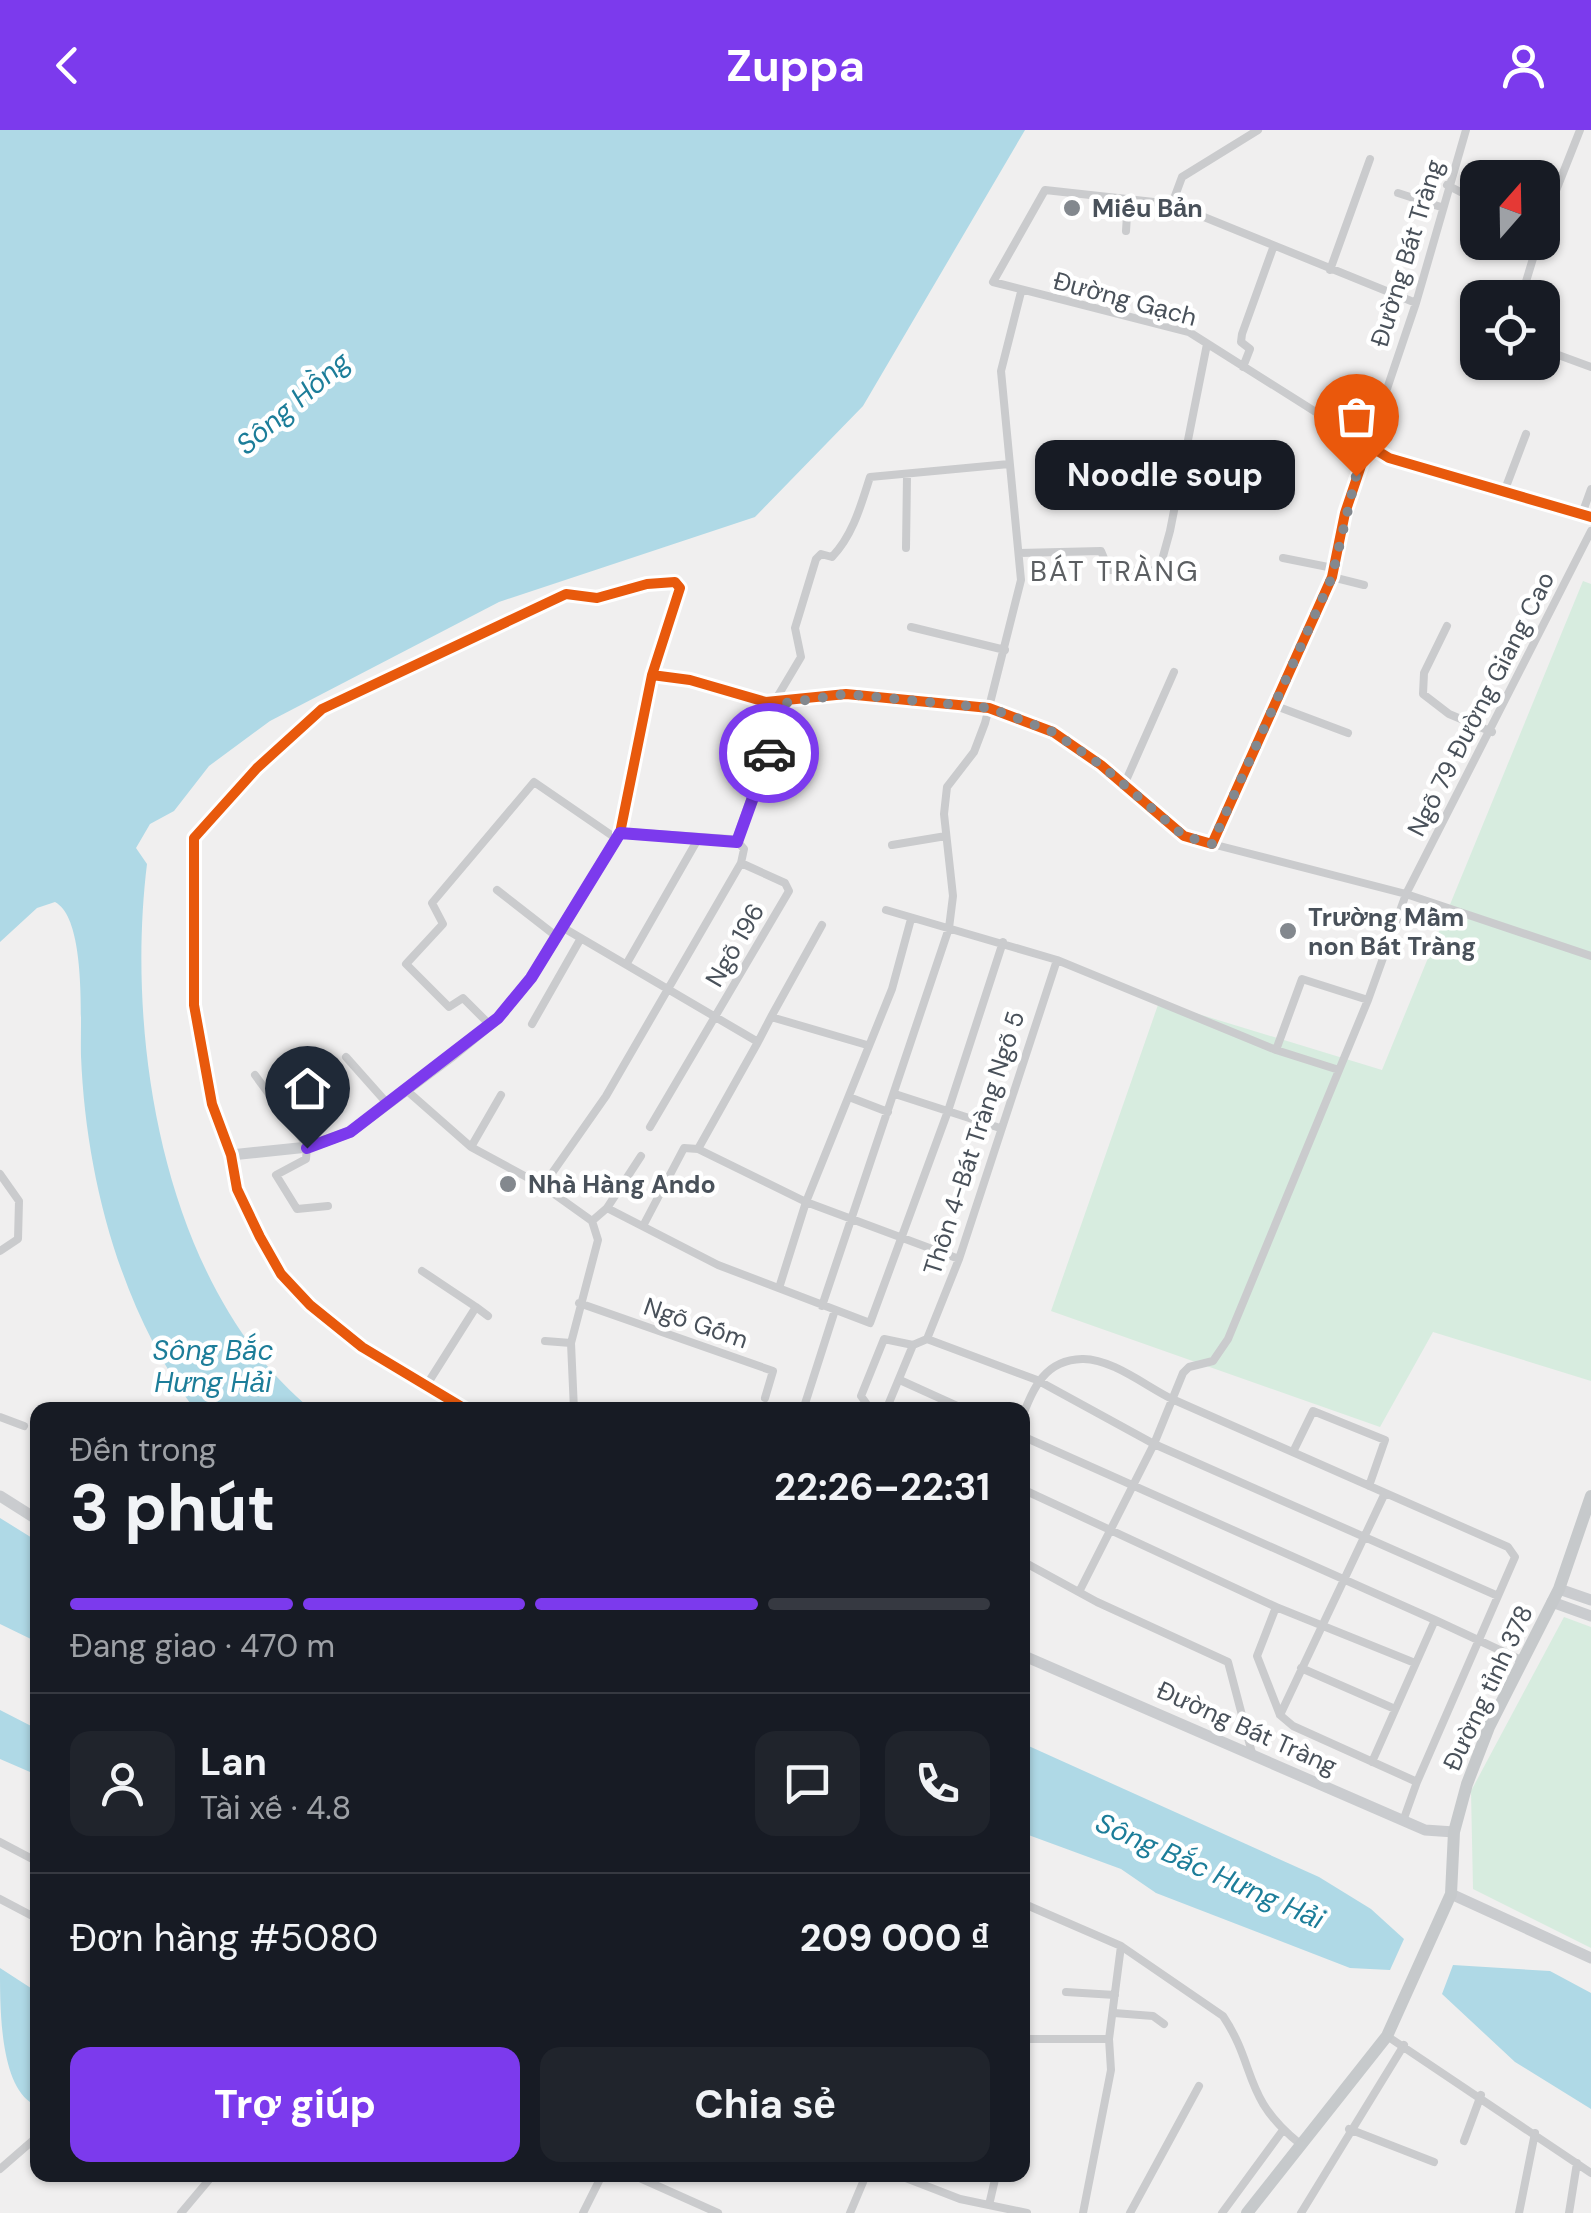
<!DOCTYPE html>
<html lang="vi">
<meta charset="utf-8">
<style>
body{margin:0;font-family:"DM Sans",sans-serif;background:#20242c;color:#f1f3f6;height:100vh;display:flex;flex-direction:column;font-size:38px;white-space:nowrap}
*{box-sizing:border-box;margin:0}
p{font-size:32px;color:#9ea1a6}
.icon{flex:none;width:55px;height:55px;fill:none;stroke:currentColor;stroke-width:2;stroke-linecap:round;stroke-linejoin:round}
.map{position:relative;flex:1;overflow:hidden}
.panel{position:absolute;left:30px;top:1272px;width:1000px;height:780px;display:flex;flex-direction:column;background:#171b24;border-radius:20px;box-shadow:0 2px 8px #0004}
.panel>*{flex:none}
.needle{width:65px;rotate:20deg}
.fabs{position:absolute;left:1460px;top:30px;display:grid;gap:20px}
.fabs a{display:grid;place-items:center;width:100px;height:100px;border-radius:20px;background:#171b24;box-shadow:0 2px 8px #0004;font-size:50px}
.pin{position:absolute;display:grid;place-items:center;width:85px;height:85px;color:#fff;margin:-102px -42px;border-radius:50% 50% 50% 0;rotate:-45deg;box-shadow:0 0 10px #0007}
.pin .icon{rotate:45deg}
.courier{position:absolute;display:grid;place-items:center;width:100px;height:100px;margin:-50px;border:8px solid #7c3aed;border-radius:50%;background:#fff;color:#222;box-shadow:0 2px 12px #0007}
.bubble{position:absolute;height:70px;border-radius:20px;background:#171b24;box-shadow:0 2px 8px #0004;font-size:32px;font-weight:700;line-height:70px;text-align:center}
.summary em{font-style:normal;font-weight:700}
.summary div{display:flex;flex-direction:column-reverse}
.summary{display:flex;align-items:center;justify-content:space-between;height:170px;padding:0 40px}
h1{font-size:65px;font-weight:700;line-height:75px}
.bar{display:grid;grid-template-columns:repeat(4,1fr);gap:15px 10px;align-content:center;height:120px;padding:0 40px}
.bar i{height:12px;border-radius:8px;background:#363941}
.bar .current{background:#7c3aed}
.bar p{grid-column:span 4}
.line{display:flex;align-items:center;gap:25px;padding:0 40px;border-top:2px solid #363941}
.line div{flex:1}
.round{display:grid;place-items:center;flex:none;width:105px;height:105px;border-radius:20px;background:#20242c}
.button{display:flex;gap:20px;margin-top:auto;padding:20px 40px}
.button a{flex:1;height:115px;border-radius:20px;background:#7c3aed;color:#fff;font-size:40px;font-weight:700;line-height:115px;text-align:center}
.button a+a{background:#20242c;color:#f1f3f6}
header{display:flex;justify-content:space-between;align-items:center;height:130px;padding:0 40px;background:#7c3aed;color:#fff;font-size:45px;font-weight:700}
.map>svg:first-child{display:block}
.green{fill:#d7ecdf}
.water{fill:#afd9e6}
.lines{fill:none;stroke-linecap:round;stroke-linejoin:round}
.street{stroke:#cacbcd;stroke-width:8}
.secondary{stroke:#cacccf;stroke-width:11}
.primary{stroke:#c6c9cb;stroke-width:12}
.cycleway-casing{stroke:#fff;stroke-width:16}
.cycleway{stroke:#e8590c;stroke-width:10}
.done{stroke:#83888e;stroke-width:10;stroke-dasharray:0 18}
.route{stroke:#7c3aed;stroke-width:12}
.poi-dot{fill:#83888e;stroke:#fff;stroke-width:4}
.labels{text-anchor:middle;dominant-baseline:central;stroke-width:9;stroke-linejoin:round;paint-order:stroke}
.poi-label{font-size:25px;font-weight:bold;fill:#49515a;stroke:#fff;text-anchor:start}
.street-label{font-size:25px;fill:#49515a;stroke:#fff}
.water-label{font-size:28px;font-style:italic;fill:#1c7d99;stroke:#fff}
.neighbourhood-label{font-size:28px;letter-spacing:2.5px;fill:#5c5f62;stroke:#fff}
</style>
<header><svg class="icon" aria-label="back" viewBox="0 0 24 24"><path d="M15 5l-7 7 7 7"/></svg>Zuppa<svg class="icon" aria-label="person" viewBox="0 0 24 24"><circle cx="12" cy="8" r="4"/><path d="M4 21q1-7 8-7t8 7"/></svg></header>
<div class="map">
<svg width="1591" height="2083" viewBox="0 0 1591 2083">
<rect width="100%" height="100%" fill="#f0efef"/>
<path class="green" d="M1583 451 1591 454V1251L1433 1202 1380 1297 1051 1181 1159 872 1382 940Z
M1564 1487 1591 1497V1818L1473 1759 1471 1661Z"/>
<path class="water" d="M0 0H1025L863 276 755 387 499 472 270 591 209 636 174 681 150 694 136 718 147 734C125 913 165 1160 312 1280H195C121 1180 86 1049 81 926 80 893 87 789 55 772L37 778 0 812Z
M0 1388 37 1411V1512L0 1494Z
M0 1580 37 1599V1645L0 1629Z
M1022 1613 1319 1747 1371 1779 1404 1809 1390 1840 1350 1838 1156 1763 1121 1739 1023 1703Z
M1453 1835 1550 1841 1591 1863V1979L1515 1932 1442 1864Z
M0 1838 37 1862V1967L30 1972C0 1950 0 1879 0 1838Z"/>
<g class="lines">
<path class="street" d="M1447 55 1478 71
M1398 63 1441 77
M1172 74 1182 47 1258 0
M1542 96 1580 0
M1126 101 1128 69
M1330 140 1370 29
M1521 168 1538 112
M1416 173 1172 74 1045 60 993 152 1189 202 1368 315 1416 173 1466 0
M1542 219 1591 237
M1243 237 1250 219 1241 212 1242 204 1273 118
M1504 362 1526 304
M1582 384 1591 359
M906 418 907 346
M1019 423 1101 421 1109 440 1153 441 1162 430 1170 401 1207 214
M1283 428 1333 438
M1332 447 1364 455
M1447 496 1424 543 1423 564 1449 584 1492 602
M911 497 1005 520
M776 569 801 527 795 498 816 429 821 424 832 427C853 405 861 375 870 347L1009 334
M1276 576 1348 603
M1124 655 1174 542
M1212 714 1406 764 1591 826
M892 715 946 706
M497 760 556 806
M886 780 1057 830 1276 920 1339 940
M562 797 758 912 771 887 867 915
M627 833 698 709
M771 887 822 795
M532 894 581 808
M490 895 463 868 449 877 406 834 443 794 432 773 534 652 617 709
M758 912 698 1019 806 1072 959 1129
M1276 920 1302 849 1368 870
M346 927 386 972
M255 945 308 1017
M405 959 471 1017 543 1056 592 1091 598 1110 571 1213 574 1280
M895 964 1000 998
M849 967 888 982
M650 997 789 761 785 753 741 733
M307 1017 306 1029 276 1045 297 1079 328 1076
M471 1017 501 965
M231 1025C192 917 190 821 194 708L257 638 322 579 566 464 597 468 647 454 675 452 680 458 652 545 620 703
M0 1044 19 1071 18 1109 0 1121
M543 1056 606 966 741 733 744 719 737 711
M607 1078 641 1026
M592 1091 607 1078 718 1135 870 1193 948 981 1003 812
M643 1096 684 1018 698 1019
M422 1141 476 1177 426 1256
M779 1158 806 1072 892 859 911 789
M579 1173 773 1241 765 1268
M822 1176 949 798 953 766 944 684 947 657 974 622 985 593 1021 450 1001 241 1021 162
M476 1177 488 1186
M927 1209 959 1129 1057 830
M545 1211 571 1213
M902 1251 966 1280
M803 1280 835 1180
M871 1280 861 1266 884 1209 913 1215
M886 1280 913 1215 927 1209 1037 1250 1154 1314 1498 1466
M0 1287 24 1296
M1022 1287C1034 1257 1045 1230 1082 1229 1111 1228 1147 1257 1172 1269 1284 1319 1396 1368 1508 1417L1515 1427 1417 1652
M1022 1306 1435 1490 1372 1632
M1293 1322 1313 1281 1385 1310 1369 1356
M1022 1359 1276 1477 1257 1526 1280 1585 1293 1596 1417 1652 1403 1691
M1022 1431 1097 1472 1228 1532 1252 1623
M1079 1462 1154 1314 1183 1243 1189 1237 1213 1231 1228 1209 1368 870 1406 764 1591 401
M1276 1477 1415 1533
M1435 1490 1521 1530
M1301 1538 1395 1579
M1280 1585 1385 1363
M0 1712 38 1732
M0 1769 38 1789
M1022 1773 1121 1816 1223 1886C1257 1937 1242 1967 1299 2013
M1066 1862 1115 1865
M1114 1883 1153 1886 1164 1894
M1387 1906 1591 2043
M1022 1909H1109L1121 1816
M1349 1999 1434 2032
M1464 2011 1481 1965
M0 2039 38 2006
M633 2045 718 2083
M898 2045 960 2069 1027 2083
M989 2075 996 2045
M181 2083 213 2045
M583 2083 602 2045
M850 2083 866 2045
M1083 2083 1111 1940 1109 1909
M1130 2083 1199 1956
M1222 2083 1283 2000
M1301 2083 1404 1915
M1519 2083 1535 2003
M1569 2083 1577 2033"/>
<path class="secondary" d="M652 545 690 550 766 572 846 564 989 578 1053 602 1101 635 1184 706 1212 714 1332 447 1345 383 1368 315 1389 328 1591 387
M467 1280C358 1215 255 1161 231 1025L308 1017 350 1002 453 925 498 888 531 848 620 703 737 711 786 573
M0 1366 38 1390
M1559 1459 1591 1470
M1552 1472 1591 1486
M1022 1525 1425 1700 1454 1702
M1451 1764 1591 1828"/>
<path class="primary" d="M1247 2083 1387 1906 1451 1764 1454 1702 1467 1654 1489 1597 1559 1459 1591 1366"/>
<defs>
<path id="cycleway" d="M652 545 690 550 766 572 846 564 989 578 1053 602 1101 635 1184 706 1212 714 1332 447 1345 383 1368 315 1389 328 1591 387
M467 1280 362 1217 310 1175 281 1144 260 1107 237 1059 231 1025 212 974 194 875V708L257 638 322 579 566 464 597 468 647 454 675 452 680 458 652 545 620 703"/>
</defs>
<use href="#cycleway" class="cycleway-casing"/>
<use href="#cycleway" class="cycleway"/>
</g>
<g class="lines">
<path class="done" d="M769 623 786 573 846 564 990 578 1053 602 1101 635 1184 706 1212 714 1332 447 1356 346"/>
<path class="route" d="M307 1018 350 1002 498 888 531 848 620 703 737 712 769 623"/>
</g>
<g class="poi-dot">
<circle cx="1072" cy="78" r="10"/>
<circle cx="1288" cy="801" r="10"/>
<circle cx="508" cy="1054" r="10"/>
</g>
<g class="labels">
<g class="poi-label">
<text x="1092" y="78">Miếu Bản</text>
<text x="1308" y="787">Trường Mầm<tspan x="1308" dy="29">non Bát Tràng</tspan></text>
<text x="528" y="1054">Nhà Hàng Ando</text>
</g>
<g class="street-label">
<text transform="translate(1407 123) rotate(-73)">Đường Bát Tràng</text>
<text transform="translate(1125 169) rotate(15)">Đường Gạch</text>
<text transform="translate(1481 574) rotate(-63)">Ngõ 79 Đường Giang Cao</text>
<text transform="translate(735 815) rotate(-60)">Ngõ 196</text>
<text transform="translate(974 1013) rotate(-72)">Thôn 4-Bát Tràng Ngõ 5</text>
<text transform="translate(696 1193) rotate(19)">Ngõ Gốm</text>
<text transform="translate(1488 1558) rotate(-65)">Đường tỉnh 378</text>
<text transform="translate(1247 1598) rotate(24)">Đường Bát Tràng</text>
</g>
<g class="water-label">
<text transform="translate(293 273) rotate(-41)">Sông Hồng</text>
<text x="213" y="1220">Sông Bắc<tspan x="213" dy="32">Hưng Hải</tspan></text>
<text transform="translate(1210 1741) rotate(24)">Sông Bắc Hưng Hải</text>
</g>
<g class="neighbourhood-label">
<text x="1115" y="441">BÁT TRÀNG</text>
</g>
</g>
</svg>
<div class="fabs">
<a><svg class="needle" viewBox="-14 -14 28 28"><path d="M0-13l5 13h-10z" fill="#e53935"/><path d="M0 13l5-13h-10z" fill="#9ea1a6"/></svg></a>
<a><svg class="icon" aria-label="locate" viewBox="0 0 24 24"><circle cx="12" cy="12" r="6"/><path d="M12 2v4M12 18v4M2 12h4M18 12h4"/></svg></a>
</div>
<div class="pin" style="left:1356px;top:346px;background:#ea580c"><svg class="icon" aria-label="bag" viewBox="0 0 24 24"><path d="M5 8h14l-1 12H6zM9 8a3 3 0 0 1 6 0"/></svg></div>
<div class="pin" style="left:307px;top:1018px;background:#1f2937"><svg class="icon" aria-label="home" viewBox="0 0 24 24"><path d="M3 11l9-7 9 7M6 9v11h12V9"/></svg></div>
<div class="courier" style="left:769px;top:623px"><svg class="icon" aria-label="car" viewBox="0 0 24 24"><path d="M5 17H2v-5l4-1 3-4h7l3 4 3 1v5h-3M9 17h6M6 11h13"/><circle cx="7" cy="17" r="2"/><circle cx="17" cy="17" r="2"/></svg></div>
<div class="bubble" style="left:1035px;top:310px;width:260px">Noodle soup</div>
<section class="panel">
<div class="summary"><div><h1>3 phút</h1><p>Đến trong</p></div><em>22:26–22:31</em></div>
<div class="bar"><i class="current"></i><i class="current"></i><i class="current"></i><i></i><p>Đang giao · 470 m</p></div>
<div class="line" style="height:180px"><a class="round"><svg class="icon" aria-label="person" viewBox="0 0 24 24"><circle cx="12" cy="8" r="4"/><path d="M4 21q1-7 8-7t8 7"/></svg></a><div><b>Lan</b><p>Tài xế · 4.8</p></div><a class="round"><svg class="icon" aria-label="chat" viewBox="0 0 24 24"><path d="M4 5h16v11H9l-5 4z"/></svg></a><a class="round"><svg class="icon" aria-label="phone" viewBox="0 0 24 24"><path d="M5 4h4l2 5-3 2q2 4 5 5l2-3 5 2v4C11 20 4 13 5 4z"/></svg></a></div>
<div class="line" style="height:130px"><div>Đơn hàng #5080</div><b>209 000 ₫</b></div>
<div class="button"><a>Trợ giúp</a><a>Chia sẻ</a></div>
</section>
</div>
